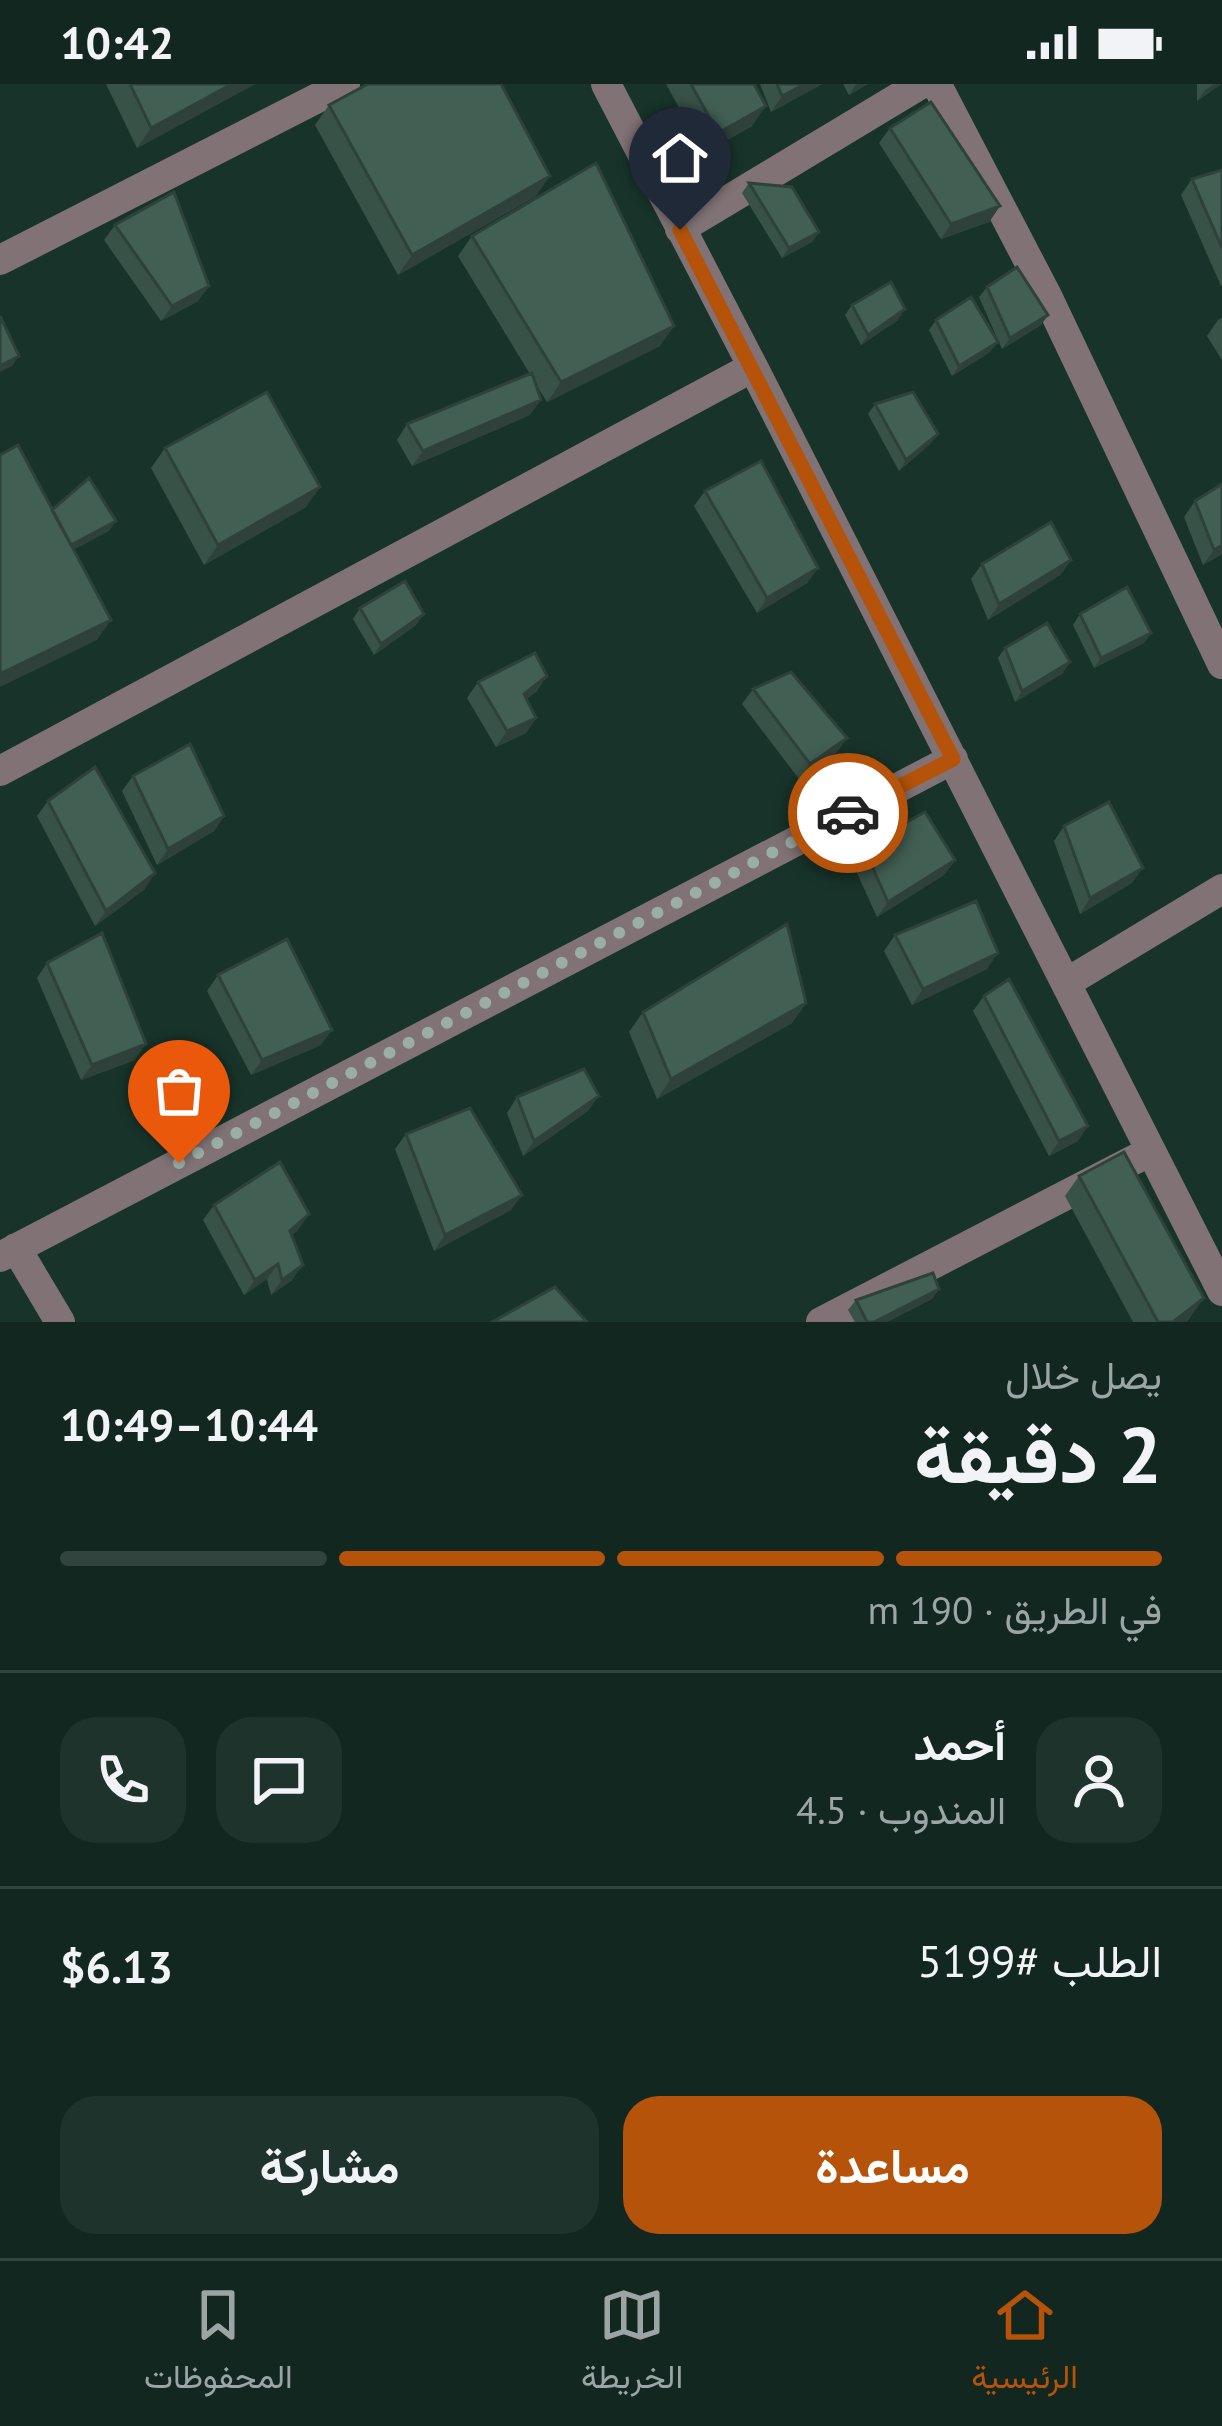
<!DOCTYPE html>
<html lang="ar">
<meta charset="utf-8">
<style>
body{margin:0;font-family:"PT Sans",Vazirmatn,sans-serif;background:#1f332d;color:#f1f3f6;direction:rtl;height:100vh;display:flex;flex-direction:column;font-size:45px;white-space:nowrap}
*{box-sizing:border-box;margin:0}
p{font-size:39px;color:#9ca5a5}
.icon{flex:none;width:66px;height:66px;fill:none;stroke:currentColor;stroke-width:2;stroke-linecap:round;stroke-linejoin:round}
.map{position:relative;height:1238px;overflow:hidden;direction:ltr}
.drawer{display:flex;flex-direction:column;background:#122720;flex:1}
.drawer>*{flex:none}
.pin{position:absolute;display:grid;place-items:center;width:102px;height:102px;color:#fff;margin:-123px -51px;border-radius:50% 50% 50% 0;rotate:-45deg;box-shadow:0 0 12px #0007}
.pin .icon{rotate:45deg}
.courier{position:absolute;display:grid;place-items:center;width:120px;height:120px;margin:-60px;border:9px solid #b45309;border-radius:50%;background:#fff;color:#222;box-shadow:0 3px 15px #0007}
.headline em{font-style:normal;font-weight:700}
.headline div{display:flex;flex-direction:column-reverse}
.headline{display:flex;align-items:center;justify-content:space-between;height:204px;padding:0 60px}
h1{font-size:78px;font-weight:700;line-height:90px}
.bar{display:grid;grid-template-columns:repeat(4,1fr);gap:18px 12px;align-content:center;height:144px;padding:0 60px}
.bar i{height:15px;border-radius:9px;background:#31443e}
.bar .on{background:#b45309}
.bar p{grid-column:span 4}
.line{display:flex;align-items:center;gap:30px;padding:0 60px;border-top:3px solid #31443e}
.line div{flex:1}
.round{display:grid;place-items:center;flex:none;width:126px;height:126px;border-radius:36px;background:#1f332d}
.primary-button{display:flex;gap:24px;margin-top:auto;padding:24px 60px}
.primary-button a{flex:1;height:138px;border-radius:36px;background:#b45309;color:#fff;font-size:48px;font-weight:700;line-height:138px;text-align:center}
.primary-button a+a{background:#1f332d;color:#f1f3f6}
.status{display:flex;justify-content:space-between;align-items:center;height:84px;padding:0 60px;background:#122720;direction:ltr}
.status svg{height:33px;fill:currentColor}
.tab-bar{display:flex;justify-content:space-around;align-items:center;height:168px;border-top:3px solid #31443e;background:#122720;font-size:33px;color:#9ca5a5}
.tab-bar a{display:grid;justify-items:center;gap:6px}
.tab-bar .on{color:#b45309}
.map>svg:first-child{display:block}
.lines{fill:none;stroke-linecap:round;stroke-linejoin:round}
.minor{stroke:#817375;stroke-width:30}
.wall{fill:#395248}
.shaded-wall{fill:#2e423b}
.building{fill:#425f54;stroke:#2e423b;stroke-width:3}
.done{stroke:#9aaea6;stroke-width:12;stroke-dasharray:0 21.6}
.route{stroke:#b45309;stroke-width:15}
</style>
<div class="status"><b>10:42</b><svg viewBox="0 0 49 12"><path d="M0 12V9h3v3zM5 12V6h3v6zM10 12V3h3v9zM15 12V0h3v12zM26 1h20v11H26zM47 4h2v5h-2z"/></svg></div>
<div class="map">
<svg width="1222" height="1238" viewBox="0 0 1222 1238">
<rect width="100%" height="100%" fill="#18342a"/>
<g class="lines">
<path class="minor" d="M606 0 753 283 1222 1207
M932 0 938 3 1047 212 1222 580
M680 145 921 0
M0 176 345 0
M0 687 753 283
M1066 899 1222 805
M16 1164 60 1238
M0 1173 953 675
M821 1238 1151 1067"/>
</g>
<path class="wall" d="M106 0H255L137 64Z
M666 0H754L752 42 704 69Z
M760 0H822L771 28Z
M843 0H868L849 11Z
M1197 0H1221L1197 17Z
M329 21 536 112 398 191 315 41Z
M890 44 1000 122 989 138 941 155 879 59Z
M1222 86V201L1221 202 1181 111 1192 95Z
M749 99 819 148 812 158 782 174 742 109Z
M115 141 209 202 198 217 161 237 104 156Z
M472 152 660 262 547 318 535 299 530 331 412 382 397 356 407 340 530 290 458 172Z
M987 203 1048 231 1041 241 1002 265 979 213Z
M852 221 898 236 861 261 845 231Z
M1222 234V276L1207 252 1218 236Z
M936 236 990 268 952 292 929 246Z
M875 320 930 360 899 387 868 330Z
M165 364 306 423 204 481 151 384Z
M1222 400V470L1203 481 1184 433 1195 417Z
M705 407 818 484 807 499 757 529 694 422Z
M1071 476 1060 491 988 536 971 495 982 480Z
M360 524 416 541 374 571 353 535Z
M1080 530 1151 549 1144 559 1094 584 1073 541Z
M1005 564 1063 589 1015 618 998 574Z
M547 592 536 608 526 615 536 634 526 649 496 663 467 614 478 598Z
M753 605 847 654 836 669 799 695 742 620Z
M133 692 224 732 214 747 157 781 122 707Z
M48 717 145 805 95 842 37 732Z
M1064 742 1132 799 1080 830 1054 757Z
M863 762 955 776 944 791 877 833 852 778Z
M895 851 987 885 912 921 884 867Z
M47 879 135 976 81 996 37 894Z
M218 891 321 961 251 991 207 907Z
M984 912 1078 1057 1049 1072 973 927Z
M806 919 792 939 657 1015 629 948 643 928Z
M517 1013 588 1027 523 1072 507 1029Z
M406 1050 511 1126 434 1167 395 1065Z
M1079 1092 1190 1234 1186 1238H1133L1065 1112Z
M214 1121 298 1146 291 1152 292 1196 271 1211 267 1195 244 1211 203 1136Z
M939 1205 932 1215 887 1238H855L848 1226 856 1216Z"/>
<path class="shaded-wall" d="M232 0H255L137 64 151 44Z
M805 0H822L771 28 782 12Z
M856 0H868L849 11Z
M1214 0H1221L1197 17 1205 6Z
M766 22 752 42 704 69 718 49Z
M550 92 536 112 398 191 412 171Z
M1000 122 989 138 941 155 951 140Z
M819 148 812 158 782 174 789 164Z
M209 202 198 217 161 237 172 222Z
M905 225 898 236 861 261 868 251Z
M1048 231 1041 241 1002 265 1010 254Z
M674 242 660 262 547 318 561 298Z
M998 258 990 268 952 292 959 282Z
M19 272 12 282 0 288V282Z
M541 316 530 331 412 382 423 367Z
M938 350 930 360 899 387 906 376Z
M320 403 306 423 204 481 218 461Z
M116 437 109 447 62 472 70 461Z
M1222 461V470L1203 481 1214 466Z
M1071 476 1060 491 988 536 999 520Z
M818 484 807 499 757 529 767 514Z
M424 530 416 541 374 571 381 560Z
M111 536 97 556 0 603V590Z
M1151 549 1144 559 1094 584 1101 574Z
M1070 578 1063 589 1015 618 1022 607Z
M547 592 536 608 513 625 524 610Z
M536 634 526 649 496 663 507 647Z
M847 654 836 669 799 695 810 680Z
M224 732 214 747 157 781 168 765Z
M955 776 944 791 877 833 888 818Z
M1143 784 1132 799 1080 830 1090 814Z
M155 789 145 805 95 842 106 827Z
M998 869 987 885 912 921 923 905Z
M806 919 792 939 657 1015 671 995Z
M332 946 321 961 251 991 262 976Z
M146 960 135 976 81 996 92 981Z
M599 1012 588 1027 523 1072 534 1057Z
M1088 1042 1078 1057 1049 1072 1059 1057Z
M522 1111 511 1126 434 1167 445 1151Z
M309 1130 298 1146 279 1163 290 1147Z
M278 1180 267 1195 244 1211 255 1196Z
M303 1181 292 1196 271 1211 282 1196Z
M939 1205 932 1215 887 1238H874Z
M1204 1214 1190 1234 1186 1238H1173Z"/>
<path class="building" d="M130 0H232L151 44Z
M368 0H501L550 92 412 171 329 21Z
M691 0H754L766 22 718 49Z
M777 0H805L782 12Z
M931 18 1000 122 951 140 890 44Z
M596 79 674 242 561 298 472 152Z
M1222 86V164L1192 95Z
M749 99 792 103 819 148 789 164Z
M174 108 209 202 172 222 115 141Z
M1017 183 1048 231 1010 254 987 203Z
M891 198 905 225 868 251 852 221Z
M971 213 998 258 959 282 936 236Z
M0 232 19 272 0 282Z
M532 289 541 316 423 367 407 340Z
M267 308 320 403 218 461 165 364Z
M913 308 938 350 906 376 875 320Z
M18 361 111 536 0 590V371Z
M761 377 818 484 767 514 705 407Z
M89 394 116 437 71 461 52 426Z
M1222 400V461L1214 466 1195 417Z
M1051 438 1071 476 999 520 982 480Z
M405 497 424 530 381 560 360 524Z
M1127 503 1151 549 1101 574 1080 530Z
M1047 539 1070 578 1022 607 1005 564Z
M535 569 547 592 524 610 536 634 507 647 478 598Z
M791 588 847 654 810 680 753 605Z
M190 660 224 732 168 765 133 692Z
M95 683 155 789 106 827 48 717Z
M1109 718 1143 784 1090 814 1064 742Z
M925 728 955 776 888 818 863 762Z
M976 817 998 869 923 905 895 851Z
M787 840 806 919 671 995 643 928Z
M102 849 146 960 92 981 47 879Z
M287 855 332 946 262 976 218 891Z
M1009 895 1088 1042 1059 1057 984 912Z
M584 985 599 1012 534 1057 517 1013Z
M470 1024 522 1111 445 1151 406 1050Z
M1124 1068 1204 1214 1173 1238H1158L1079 1092Z
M280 1078 309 1130 290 1147 303 1181 282 1196 278 1180 255 1196 214 1121Z
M933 1189 939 1205 874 1238H867L856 1216Z
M555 1203 587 1238H492Z"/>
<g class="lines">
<path class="done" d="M179 1079 848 729"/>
<path class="route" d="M680 146 953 675 848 729"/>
</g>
</svg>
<div class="pin" style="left:179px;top:1079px;background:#ea580c"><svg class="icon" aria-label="bag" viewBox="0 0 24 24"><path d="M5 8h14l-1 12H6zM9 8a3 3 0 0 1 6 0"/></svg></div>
<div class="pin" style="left:680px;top:146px;background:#1f2937"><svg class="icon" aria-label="home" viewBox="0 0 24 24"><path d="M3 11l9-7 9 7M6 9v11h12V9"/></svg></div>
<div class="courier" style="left:848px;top:729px"><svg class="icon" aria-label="car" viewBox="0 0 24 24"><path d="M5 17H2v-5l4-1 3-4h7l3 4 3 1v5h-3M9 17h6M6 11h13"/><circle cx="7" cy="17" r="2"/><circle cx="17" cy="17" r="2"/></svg></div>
</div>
<section class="drawer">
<div class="headline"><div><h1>2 دقيقة</h1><p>يصل خلال</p></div><em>10:44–10:49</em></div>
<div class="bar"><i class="on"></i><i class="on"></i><i class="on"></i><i></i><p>في الطريق · 190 m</p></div>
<div class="line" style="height:216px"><a class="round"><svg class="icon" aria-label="person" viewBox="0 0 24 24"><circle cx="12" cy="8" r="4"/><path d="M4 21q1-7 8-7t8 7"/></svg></a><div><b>أحمد</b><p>المندوب · 4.5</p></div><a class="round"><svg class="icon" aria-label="chat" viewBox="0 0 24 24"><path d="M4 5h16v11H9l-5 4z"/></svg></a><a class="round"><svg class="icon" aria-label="phone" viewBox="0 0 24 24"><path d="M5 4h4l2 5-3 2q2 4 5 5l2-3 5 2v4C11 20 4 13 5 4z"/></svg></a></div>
<div class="line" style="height:156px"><div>الطلب #5199</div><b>$6.13</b></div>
<div class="primary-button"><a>مساعدة</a><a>مشاركة</a></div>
</section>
<nav class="tab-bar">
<a class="on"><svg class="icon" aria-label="home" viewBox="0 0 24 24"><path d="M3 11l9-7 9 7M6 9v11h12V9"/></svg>الرئيسية</a>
<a><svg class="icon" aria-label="map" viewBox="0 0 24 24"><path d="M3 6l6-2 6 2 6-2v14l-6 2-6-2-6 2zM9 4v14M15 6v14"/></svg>الخريطة</a>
<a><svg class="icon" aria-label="saved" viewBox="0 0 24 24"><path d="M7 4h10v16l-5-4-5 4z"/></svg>المحفوظات</a>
</nav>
